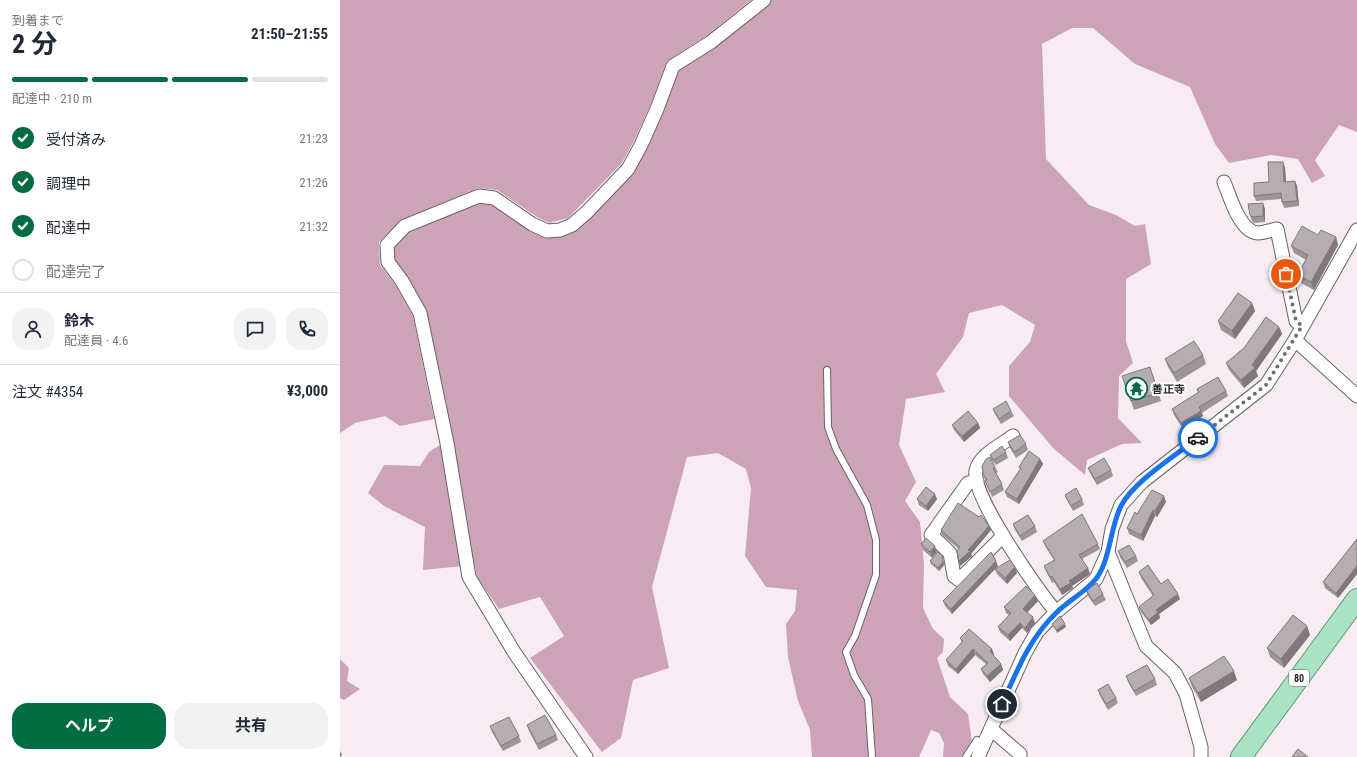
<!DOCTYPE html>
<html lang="ja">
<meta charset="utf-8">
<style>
body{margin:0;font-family:"Roboto Condensed","Noto Sans JP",sans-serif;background:#f2f2f3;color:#1f2937;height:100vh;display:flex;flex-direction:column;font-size:15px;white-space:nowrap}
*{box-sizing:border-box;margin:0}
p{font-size:13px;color:#747a83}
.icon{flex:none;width:22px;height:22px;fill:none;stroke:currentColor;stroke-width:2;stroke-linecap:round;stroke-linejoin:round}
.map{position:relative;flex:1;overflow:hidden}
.sheet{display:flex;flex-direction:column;background:#fff;width:340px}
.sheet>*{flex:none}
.pin{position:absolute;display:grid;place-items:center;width:34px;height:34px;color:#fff;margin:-17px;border:2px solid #fff;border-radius:50%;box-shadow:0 1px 4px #0007}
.courier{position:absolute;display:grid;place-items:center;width:40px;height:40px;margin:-20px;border:3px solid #1a73e8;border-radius:50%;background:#fff;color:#222;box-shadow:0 1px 5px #0007}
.head em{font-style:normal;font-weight:700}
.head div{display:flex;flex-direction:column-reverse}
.head{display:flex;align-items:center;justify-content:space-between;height:68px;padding:0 12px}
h1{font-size:26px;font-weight:700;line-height:30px}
.bar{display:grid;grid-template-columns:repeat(4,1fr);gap:6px 4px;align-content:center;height:48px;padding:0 12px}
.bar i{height:5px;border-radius:3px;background:#e0e1e3}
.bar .current{background:#026c42}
.bar p{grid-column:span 4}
.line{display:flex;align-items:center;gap:10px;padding:0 12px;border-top:1px solid #e0e1e3}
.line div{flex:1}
.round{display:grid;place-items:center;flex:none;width:42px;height:42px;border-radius:16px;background:#f2f2f3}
ol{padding:0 12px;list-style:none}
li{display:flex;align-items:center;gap:12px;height:44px}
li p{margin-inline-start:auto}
li .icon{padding:4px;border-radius:50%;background:#026c42;color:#fff;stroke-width:4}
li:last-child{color:#747a83}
li i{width:22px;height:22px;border:2px solid #e0e1e3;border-radius:50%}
.primary-button{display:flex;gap:8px;margin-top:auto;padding:8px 12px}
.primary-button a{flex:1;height:46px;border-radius:16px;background:#026c42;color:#fff;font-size:16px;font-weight:700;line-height:46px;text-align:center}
.primary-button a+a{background:#f2f2f3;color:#1f2937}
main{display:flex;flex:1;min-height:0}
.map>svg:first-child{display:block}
.forest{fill:#cca3b7}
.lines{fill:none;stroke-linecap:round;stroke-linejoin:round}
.lane-casing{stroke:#6b6367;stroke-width:8}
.street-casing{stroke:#6b6367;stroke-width:15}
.primary-casing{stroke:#589674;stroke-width:22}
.lane{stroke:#fff;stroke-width:6}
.street{stroke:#fff;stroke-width:13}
.primary{stroke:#a9e3c4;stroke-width:20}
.wall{fill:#9d9598}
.shaded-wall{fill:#7f797c}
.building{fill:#b6adb1;stroke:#7f797c}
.done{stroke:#716c6e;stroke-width:4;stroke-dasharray:0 7.2}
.route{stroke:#1a73e8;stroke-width:5}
.labels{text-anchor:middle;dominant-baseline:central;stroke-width:4;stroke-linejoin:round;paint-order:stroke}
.shield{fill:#fff;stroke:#6a6868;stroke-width:1}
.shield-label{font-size:10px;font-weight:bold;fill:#2a2728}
.poi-label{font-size:11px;font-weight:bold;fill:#2a2728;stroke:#fff;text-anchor:start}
</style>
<main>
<section class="sheet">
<div class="head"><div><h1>2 分</h1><p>到着まで</p></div><em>21:50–21:55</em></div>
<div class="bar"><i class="current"></i><i class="current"></i><i class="current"></i><i></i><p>配達中 · 210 m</p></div>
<ol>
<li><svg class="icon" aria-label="check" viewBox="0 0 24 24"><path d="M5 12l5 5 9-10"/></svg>受付済み<p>21:23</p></li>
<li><svg class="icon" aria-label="check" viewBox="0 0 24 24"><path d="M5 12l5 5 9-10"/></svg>調理中<p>21:26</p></li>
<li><svg class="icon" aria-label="check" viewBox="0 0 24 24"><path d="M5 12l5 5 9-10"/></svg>配達中<p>21:32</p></li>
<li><i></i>配達完了</li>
</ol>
<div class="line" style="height:72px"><a class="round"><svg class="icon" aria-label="person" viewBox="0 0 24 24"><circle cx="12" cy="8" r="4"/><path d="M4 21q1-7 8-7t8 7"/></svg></a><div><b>鈴木</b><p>配達員 · 4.6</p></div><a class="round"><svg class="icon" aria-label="chat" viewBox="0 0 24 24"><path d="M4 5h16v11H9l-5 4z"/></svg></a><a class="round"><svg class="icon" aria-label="phone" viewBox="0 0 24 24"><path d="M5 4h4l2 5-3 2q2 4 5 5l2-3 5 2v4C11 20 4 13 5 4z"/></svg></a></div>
<div class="line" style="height:52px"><div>注文 #4354</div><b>¥3,000</b></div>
<div class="primary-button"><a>ヘルプ</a><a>共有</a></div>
</section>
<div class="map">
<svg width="1017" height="757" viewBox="0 0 1017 757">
<rect width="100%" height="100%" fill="#f6ecf1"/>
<path class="forest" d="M0 0H411L366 36 327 61 310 106 294 141 281 164 228 218 209 223 197 217 157 190 138 188 61 220 39 242 40 265 56 286 73 316 94 419 60 426 45 416 15 423 0 433Z
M432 0H1017V132L999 125 975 160 985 176 972 183 958 159 931 155 889 163 875 144 850 87 795 64 753 28H732L702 44 706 159 749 205 776 215 795 226 805 224 811 264 786 279V341L793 363 779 376 778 418 802 443 782 444 747 460 745 475 713 448 669 396V366L690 342 695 325 662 305 629 313 623 337 596 374 605 392 566 399 559 445 576 482 565 501 580 522 584 564 583 608 593 629 604 639 603 652 597 658 610 697 628 714 632 742 621 757H603L604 743 599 733 591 730 579 757H472L470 730 458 701 448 657 446 624 455 611 457 590 426 587 405 556 411 488 406 469 378 453 347 457 312 587 329 668 293 680 281 738 262 752 190 658 224 636 200 597 159 609 137 577 83 309 54 262 52 248 65 232 139 201 152 202 170 212 191 232 207 234 226 232 291 170 336 74 345 63Z
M100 445 123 566 83 570 85 527 44 506 28 493 44 465 80 466 89 452Z
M0 659 9 668 7 681 20 689 4 700 0 698Z"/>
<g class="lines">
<defs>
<path id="lane" d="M487 370 488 427 496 449 527 505 536 540V575L515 636 506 652 514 675 528 699 532 757
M626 757 637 740 644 744"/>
<path id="street" d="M884 182C890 197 900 232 918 233 924 233 931 230 937 229L956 321 962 326
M955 340 1017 396
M673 436C661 445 639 455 636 471 631 496 698 590 716 612
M637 481 628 483 591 535 610 553 614 576 619 580 663 536
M768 552 806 646 835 673 846 694 861 747V757
M651 729 680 754V757
M246 757 174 652 129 577 107 443 80 313 62 281 48 262 47 245 65 226 139 196 154 198 192 224 207 231 220 230 232 225 247 212 288 169 301 145 317 109 333 66 371 42 424 0
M638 757 685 653 697 632 716 612 756 579 768 552 772 529 781 505 802 482 926 385 955 340 1017 230"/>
<path id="primary" d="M901 757 1017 599"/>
</defs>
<use href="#lane" class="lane-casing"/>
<use href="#street" class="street-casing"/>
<use href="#primary" class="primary-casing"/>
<use href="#lane" class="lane"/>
<use href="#street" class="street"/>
<use href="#primary" class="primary"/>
</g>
<path class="wall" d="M945 167 946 181 957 186 959 206 944 208 941 199 916 201 914 196Z
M925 209V222L914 223 912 221 910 215Z
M978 235 996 237 998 245 974 290 961 283 958 275 966 260 954 253 951 246Z
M912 303 915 311 895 339 881 330 878 321Z
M939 327 942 334 916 371 918 376 904 388 889 370 886 363Z
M863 355 866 364 837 382 828 367 825 359Z
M813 375 821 401 794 410 782 376Z
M857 389 886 391 888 396 862 413 863 416 843 429 834 415 832 409 858 393Z
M653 409 671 411 674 416 661 424 655 414Z
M638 423 640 428 624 442 614 430 612 425Z
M668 442 686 444 688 450 676 458 670 448Z
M666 452 668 458 656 465 652 460 650 455Z
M700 459 703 464 679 504 667 497 665 492 680 469 679 467Z
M655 467 658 472 656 473 662 484 664 490 652 497 643 474Z
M748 468 771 470 773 476 757 485 750 473Z
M725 495 742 499 744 505 733 511 727 500Z
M577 499H597L588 511 579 505Z
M826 502 817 517 815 516 803 541 789 534 787 528 797 514Z
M673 524 695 526 697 532 682 541 675 530Z
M649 526 651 530 631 554 632 556 620 566 619 561V549L602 535 601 530Z
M586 538 592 558 583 550 581 544Z
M1017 539V574L998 598 985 588 983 582Z
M703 541 758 544 760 549 742 559 748 568 750 574 732 586 733 588 722 595 714 582 712 583 706 571 704 566 714 560 705 546Z
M778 551 796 556 798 561 787 568 780 557Z
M603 558 604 565 599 571 591 564 590 561Z
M658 566 655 569 675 567 677 573 667 584 657 574 655 569 612 614 605 606 603 601Z
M799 572 821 584 840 599 819 614 820 618 811 625 801 612 799 607 813 596 801 578Z
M746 590 763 594 766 600 755 606 748 596Z
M698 601 687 612 695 623 687 633 682 628 670 641 660 632 658 627 669 615 666 613 664 607Z
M967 626 970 635 944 668 930 657 927 648Z
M620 638 654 654 653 655 661 664 663 670 650 682 643 674 641 669 646 664 635 655 618 674 608 666 606 660 622 643Z
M786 676 815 679 817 685 796 696 788 682Z
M849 678 897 680 861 702 852 687Z
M758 690 776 698 778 703 768 710 760 696Z
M187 725 216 735 218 740 199 750 189 731Z
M150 726 179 736 181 742 163 751 152 732Z"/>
<path class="shaded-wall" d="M943 162 945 167 946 187 944 182Z
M955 181 957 186 959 206 957 201Z
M923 203 925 209V222L923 216Z
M996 237 998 245 974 290 971 282Z
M912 303 915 311 895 339 892 331Z
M939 327 942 334 916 371 918 376 904 388 901 380Z
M861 411 863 416 843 429 841 423Z
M638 423 640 428 624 442 622 436Z
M700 459 703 464 679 504 677 499Z
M595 494 597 499 588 511 586 506Z
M824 496 826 502 817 517 815 511Z
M813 510 815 516 803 541 801 535Z
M649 526 651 530 631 554 632 556 620 566 619 561Z
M595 546 597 552 592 558 590 552Z
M602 555 604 565 599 571 598 568Z
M656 561 658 566 612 614 611 609Z
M1017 566V574L998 598 996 593Z
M675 567 677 573 667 584 665 578Z
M748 568 750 574 732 586 733 588 722 595 720 589 729 581Z
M838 594 840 599 819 614 820 618 811 625 809 620 816 610Z
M695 595 698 601 685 615 683 609Z
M693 617 695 623 687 633 685 628Z
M680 623 682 628 670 641 668 635Z
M725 624 726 627 717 633 716 630Z
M967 626 970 635 944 668 941 659Z
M633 649 635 655 618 674 616 669Z
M652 649 654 654 652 657 650 651Z
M661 664 663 670 650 682 647 676Z
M894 671 897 680 861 702 858 693Z
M0 751 2 755 0 757Z"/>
<path class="building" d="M928 162H943L944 182 955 181 957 201 942 202 941 193 914 196V183L929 182Z
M923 203V216L912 217 910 215 908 204Z
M962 226 978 235 981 230 996 237 971 282 958 275 968 255 951 246Z
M898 293 912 303 892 331 878 321Z
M926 317 939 327 912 365 915 368 901 380 886 363 904 348Z
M854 341 863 355 834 373 825 359Z
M810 367 818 393 791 401 782 376Z
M878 377 886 391 859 407 861 411 841 423 832 409 859 392 857 389Z
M666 401 671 411 659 419 653 409Z
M628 411 638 423 622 436 612 425Z
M680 435 686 444 674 452 668 442Z
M662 446 666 452 654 460 650 455Z
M689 451 700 459 677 499 665 492 681 468 679 467Z
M650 457 655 467 653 468 662 484 650 492 645 481 647 480 643 474 642 466 646 459Z
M764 458 771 470 755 479 748 468Z
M586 487 595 494 586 506 577 499Z
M736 488 742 499 731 506 725 495Z
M812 490 824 496 815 511 813 510 801 535 787 528 795 512 797 514Z
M618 503 639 517 641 515 649 526 628 550 630 551 619 561 617 551 620 547 601 530Z
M742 514 758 544 739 555 748 568 729 581 731 583 720 589 712 576 710 577 704 566 715 560 703 541Z
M688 515 695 526 680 536 673 524Z
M586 538 595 546 590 552 581 544Z
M1017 539V566L996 593 983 582Z
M789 545 796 556 785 562 778 551Z
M598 552 602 555 603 562 598 568 590 561Z
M651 552 656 561 611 609 603 601Z
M670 560 675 567 665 578 655 569Z
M808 565 821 584 828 579 838 594 816 610 818 612 809 620 799 607 814 595 799 572Z
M757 583 763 594 753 601 746 590Z
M686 586 695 595 683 609 693 617 685 628 680 623 668 635 658 627 671 613 664 607Z
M953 615 967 626 941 659 927 648Z
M720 616 725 624 716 630 712 624Z
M629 629 652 649 650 651 661 664 647 676 641 669 648 663 633 649 616 669 606 660 623 641 620 638Z
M884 656 894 671 858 693 849 678Z
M807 665 815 679 794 691 786 676Z
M768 684 776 698 766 704 758 690Z
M205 715 216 735 197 744 187 725Z
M169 717 179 736 161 746 150 726Z
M958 749 968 757H952Z"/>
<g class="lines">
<path class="done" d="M858 438 926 385 962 326 956 321 946 274"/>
<path class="route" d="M662 704C677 671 689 639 716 613 728 601 744 593 755 580 770 563 770 527 781 506 793 482 836 455 858 438"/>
</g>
<defs>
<symbol id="temple-ring" viewBox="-11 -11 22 22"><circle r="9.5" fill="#fff" stroke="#026c42" stroke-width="1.5"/><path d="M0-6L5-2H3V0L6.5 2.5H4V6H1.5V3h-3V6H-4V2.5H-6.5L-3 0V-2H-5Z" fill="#026c42"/></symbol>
</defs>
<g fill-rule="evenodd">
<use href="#temple-ring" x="784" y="376" width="25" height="25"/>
</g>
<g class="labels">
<rect class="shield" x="949" y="670" width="20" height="16" rx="3"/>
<g class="shield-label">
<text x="959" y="678">80</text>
</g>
<g class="poi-label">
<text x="812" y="389">善正寺</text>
</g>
</g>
</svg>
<div class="pin" style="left:946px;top:274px;background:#ea580c"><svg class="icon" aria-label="bag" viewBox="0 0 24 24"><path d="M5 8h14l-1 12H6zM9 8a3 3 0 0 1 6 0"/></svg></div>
<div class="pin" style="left:662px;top:704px;background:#1f2937"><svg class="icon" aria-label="home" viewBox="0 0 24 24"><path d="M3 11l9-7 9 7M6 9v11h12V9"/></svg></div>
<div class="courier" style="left:858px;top:438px"><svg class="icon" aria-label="car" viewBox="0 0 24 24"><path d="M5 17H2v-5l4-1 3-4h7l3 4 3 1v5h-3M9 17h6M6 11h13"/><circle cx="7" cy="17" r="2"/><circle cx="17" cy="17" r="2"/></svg></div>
</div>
</main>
